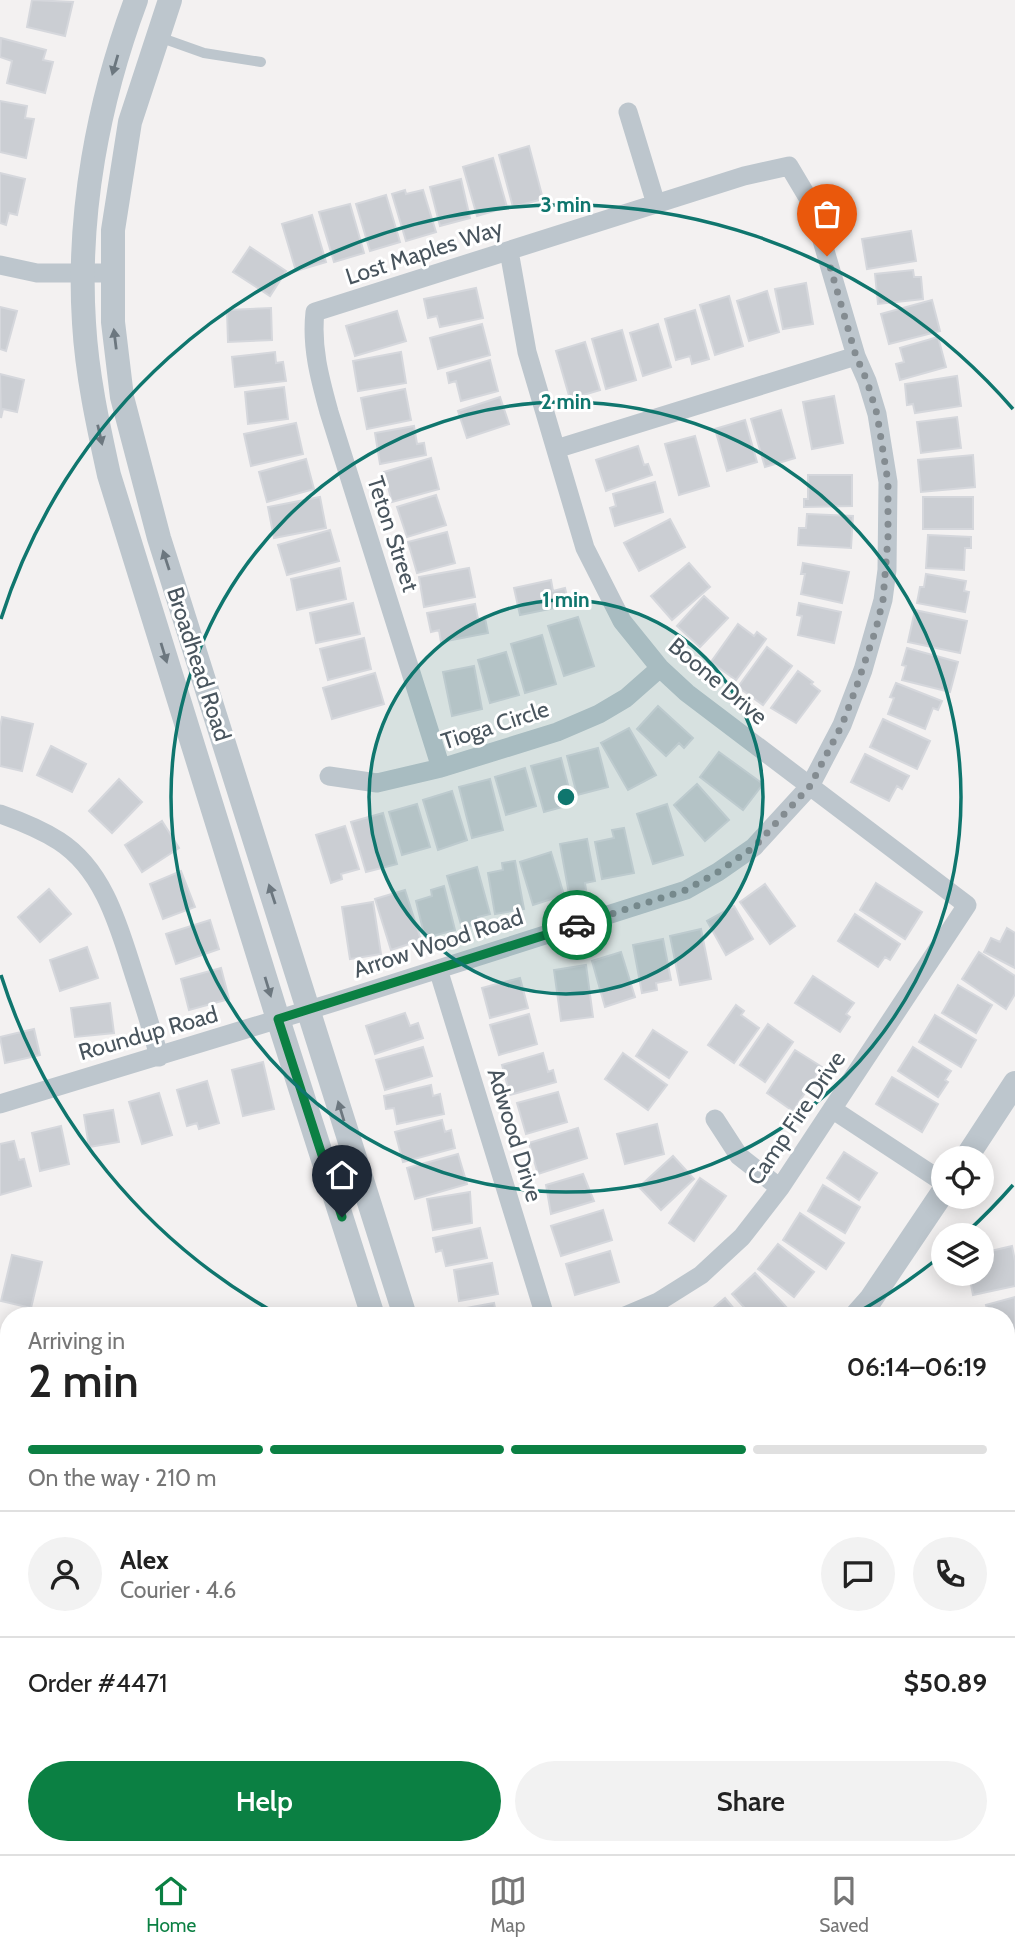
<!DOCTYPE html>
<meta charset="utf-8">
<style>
body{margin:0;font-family:Cabin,sans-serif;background:#f2f2f2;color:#222;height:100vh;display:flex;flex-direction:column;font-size:26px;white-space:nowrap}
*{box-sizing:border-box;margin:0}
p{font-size:23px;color:#767676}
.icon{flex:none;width:38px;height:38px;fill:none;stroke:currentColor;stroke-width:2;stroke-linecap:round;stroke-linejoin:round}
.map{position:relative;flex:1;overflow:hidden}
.drawer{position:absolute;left:0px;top:1307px;width:1015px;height:548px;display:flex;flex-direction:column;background:#fff;border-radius:28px 28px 0 0;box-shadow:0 4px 18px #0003}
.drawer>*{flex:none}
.fabs{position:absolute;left:931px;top:1146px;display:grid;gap:14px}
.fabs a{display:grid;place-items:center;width:63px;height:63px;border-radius:50%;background:#fff;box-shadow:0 4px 18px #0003;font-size:35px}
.pin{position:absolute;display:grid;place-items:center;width:60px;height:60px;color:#fff;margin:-72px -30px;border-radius:50% 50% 50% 0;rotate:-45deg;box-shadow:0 0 7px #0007}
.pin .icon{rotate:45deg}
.courier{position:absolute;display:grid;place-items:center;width:70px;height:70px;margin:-35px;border:5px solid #0b8043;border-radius:50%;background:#fff;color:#222;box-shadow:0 2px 9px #0007}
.head em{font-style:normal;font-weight:600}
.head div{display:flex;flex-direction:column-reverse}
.head{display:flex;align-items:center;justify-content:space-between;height:119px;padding:0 28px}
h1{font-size:46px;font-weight:600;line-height:52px}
.bar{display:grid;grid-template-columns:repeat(4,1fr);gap:10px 7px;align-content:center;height:84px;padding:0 28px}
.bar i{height:9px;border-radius:5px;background:#e0e0e0}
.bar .active{background:#0b8043}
.bar p{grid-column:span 4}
.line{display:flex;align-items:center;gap:18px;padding:0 28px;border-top:2px solid #e0e0e0}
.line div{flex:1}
.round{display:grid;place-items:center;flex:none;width:74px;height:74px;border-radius:37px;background:#f2f2f2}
.button{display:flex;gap:14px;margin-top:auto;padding:14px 28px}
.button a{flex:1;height:80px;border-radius:42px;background:#0b8043;color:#fff;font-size:28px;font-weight:600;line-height:80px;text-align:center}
.button a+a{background:#f2f2f2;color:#222}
.tab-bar{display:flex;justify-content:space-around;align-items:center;height:98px;border-top:2px solid #e0e0e0;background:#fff;font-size:19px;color:#767676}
.tab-bar a{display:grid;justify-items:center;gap:4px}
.tab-bar .active{color:#0b8043}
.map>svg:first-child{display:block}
.green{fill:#c2efd1}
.building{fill:#cbced3;stroke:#d5d7dc;stroke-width:2}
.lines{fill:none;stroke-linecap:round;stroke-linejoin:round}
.service{stroke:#bdc6cd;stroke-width:10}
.minor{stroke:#bdc6cd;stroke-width:19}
.tertiary{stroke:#bdc6cd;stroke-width:24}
.oneway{fill:#6c777f}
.done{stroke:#848c91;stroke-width:7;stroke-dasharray:0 12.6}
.route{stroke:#0b8043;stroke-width:9}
.ring{fill:none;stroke:#0f766e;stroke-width:3.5}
.labels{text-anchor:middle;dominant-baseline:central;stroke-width:6;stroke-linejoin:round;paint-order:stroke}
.street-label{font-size:23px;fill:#49555e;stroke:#fff}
.centre{fill:#0f766e;stroke:#fff;stroke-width:3.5}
.ring-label{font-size:21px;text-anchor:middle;font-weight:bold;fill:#0f766e;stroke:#fff;stroke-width:6;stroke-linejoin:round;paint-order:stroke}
</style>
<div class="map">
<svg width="1015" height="1854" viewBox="0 0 1015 1854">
<rect width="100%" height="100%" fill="#f3f1f1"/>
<path class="green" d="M176 1846H335L337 1854H174Z"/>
<path class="building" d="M32 0 73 2 65 36 27 27Z
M1 38 46 50 43 60 53 62 45 93 7 83 12 61 0 57Z
M0 101 27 106 25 118 34 119 26 158 0 152Z
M529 146 543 199 513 207 499 155Z
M493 158 507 207 477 216 463 167Z
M0 173 25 179 17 215 9 213 6 225 0 223Z
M461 179 470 218 440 226 430 187Z
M405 190 406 194 423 190 436 232 406 241 392 194Z
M386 195 400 242 370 251 356 204Z
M350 204 364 253 334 262 319 212Z
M312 215 326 262 296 271 282 224Z
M911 231 916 261 867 269 862 239Z
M250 247 286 271 270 296 233 272Z
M913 270 914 277H921L923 299 878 304 875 274Z
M806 283 813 324 783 329 775 289Z
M476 288 483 318 440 327 437 316 428 318 424 299Z
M767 291 779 332 749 341 737 301Z
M729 296 743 346 715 355 700 305Z
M932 300 940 331 889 344 881 314Z
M0 307 17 311 6 351 0 349Z
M271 308 272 340 228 342 227 310Z
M695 310 709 359 692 364 690 356 676 360 665 319Z
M397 311 406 341 355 356 346 326Z
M482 324 490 355 438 369 430 338Z
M658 324 671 367 643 376 630 333Z
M622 330 636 380 606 389 592 339Z
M938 337 946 367 900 380 896 364 904 362 900 348Z
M585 342 600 390 570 399 556 351Z
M275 352 276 363 283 362 286 381 235 387 232 357Z
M401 352 406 383 358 391 353 361Z
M490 360 498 391 461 401 456 381 449 383 447 373Z
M0 374 24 380 17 412 3 409 1 418Z
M957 376 961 406 915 413 913 404 907 405 905 384Z
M284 387 288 419 248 424 245 392Z
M405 389 411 420 367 429 361 398Z
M834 396 843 443 812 449 803 402Z
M500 397 509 424 467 438 458 411Z
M781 410 795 458 765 467 751 419Z
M957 417 961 448 921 453 917 422Z
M745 420 757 462 727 471 715 429Z
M296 423 303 454 251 466 244 434Z
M414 426 417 444 424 443 426 455 380 464 375 433Z
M695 436 709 486 679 495 665 444Z
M638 446 644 465 648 464 652 475 606 491 596 460Z
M973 455 975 487 921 492 918 460Z
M431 458 439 489 392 502 384 472Z
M306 459 314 489 267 502 259 472Z
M808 475H852V506L804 507V499H808Z
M655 482 663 512 615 526 610 508 616 506 613 494Z
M436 495 446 525 407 537 397 507Z
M320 497 326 528 274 538 268 507Z
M923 497H973V529H923Z
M807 514 853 516 851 548 798 545 799 528H806Z
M670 519 685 547 639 571 624 543Z
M330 530 339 561 287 575 278 545Z
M447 532 455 563 417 573 408 542Z
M928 535 971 537V548H965L964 570 926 568Z
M689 563 710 587 672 620 651 596Z
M803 563 849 572 842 603 801 594 805 574H801Z
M340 568 346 599 297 610 291 579Z
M469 568 475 597 424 607 419 577Z
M926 574 966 581 964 591 969 592 965 612 917 603 920 587H924Z
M551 580 553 591 565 588 569 605 520 615 514 588Z
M704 596 728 618 700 647 677 626Z
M353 603 360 634 316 643 310 613Z
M799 603 841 612 834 643 798 635 802 616 797 615Z
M475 604 478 619 485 618 488 633 441 642 439 630 431 632 427 613Z
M915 610 967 621 960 653 908 642Z
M578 617 594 666 564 676 548 626Z
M738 624 754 636 757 632 766 639 736 680 711 662Z
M542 635 556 684 525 693 511 644Z
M364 638 371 669 328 680 320 649Z
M767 647 792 666 763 705 738 687Z
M907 648 958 662 950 692 902 680 906 666 902 665Z
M506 652 519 695 490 703 478 660Z
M474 666 482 709 452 716 443 672Z
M798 671 813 682 811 684 820 691 796 723 771 708Z
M375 673 384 704 332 719 323 688Z
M896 683 942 701 938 710 933 708 925 729 888 714 894 698 890 697Z
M658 706 693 738 684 748 679 743 666 756 637 729Z
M2 717 33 724 22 771 0 766V727Z
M883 719 930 741 917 769 870 747Z
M629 728 656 775 628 790 601 743Z
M51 746 86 764 72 792 37 775Z
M598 748 608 787 577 795 567 756Z
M719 752 763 784 743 810 700 777Z
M865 754 909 776 902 789 897 786 889 801 851 782Z
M561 758 573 804 544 812 531 766Z
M525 768 536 806 506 815 495 777Z
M119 779 142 802 112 833 89 811Z
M490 779 503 830 472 838 459 787Z
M697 784 729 820 705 841 674 805Z
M452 791 467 840 438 850 423 800Z
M417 804 430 847 402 855 389 812Z
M667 804 683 855 653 864 637 814Z
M383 813 397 864 366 872 351 822Z
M162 821 179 848 142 872 125 845Z
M345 826 359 869 341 874 342 879 331 883 316 835Z
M624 828 634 873 602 879 595 842 614 838 612 830Z
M587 839 595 881 585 883 586 890 569 894 560 844Z
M551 852 564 895 533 905 520 862Z
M515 861 524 909 495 914 488 873 503 870 502 863Z
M477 867 490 914 478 917 480 923 462 928 447 876Z
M181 871 195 907 163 919 150 884Z
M876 883 922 912 905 939 860 910Z
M765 884 795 926 770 944 740 902Z
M444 886 455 930 425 938 416 901 432 896 431 890Z
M49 889 71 914 40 942 18 917Z
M405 890 421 940 391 950 375 899Z
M373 902 381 954 350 959 342 907Z
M734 906 753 939 726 955 707 921Z
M855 914 900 944 890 960 885 957 878 967 838 941Z
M210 920 219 949 176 964 166 934Z
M1007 928 1015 933V968L984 952 991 938 1000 942Z
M701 929 711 979 680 985 670 936Z
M663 939 671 980 656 983 657 990 642 993 633 945Z
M87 947 98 978 60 991 50 960Z
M621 952 635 997 605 1007 592 961Z
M979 952 1015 976V994L1006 1009 962 979Z
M586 965 593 1017 561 1021 554 970Z
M221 968 229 999 189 1010 181 979Z
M813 976 854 1003 846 1014 850 1017 840 1032 795 1003Z
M520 978 528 1008 490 1018 482 988Z
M958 985 992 1005 976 1033 942 1013Z
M110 1003 114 1033 75 1037 71 1008Z
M736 1005 744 1011 741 1015 759 1028 734 1063 708 1045Z
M405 1013 410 1026 418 1023 423 1038 375 1054 366 1026Z
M529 1014 537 1044 499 1055 490 1025Z
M935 1015 976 1040 961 1067 919 1042Z
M768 1024 793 1042 765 1082 740 1065Z
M34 1029 40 1055 5 1063 0 1037Z
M653 1030 687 1052 669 1078 636 1056Z
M423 1047 432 1076 385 1090 376 1060Z
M913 1047 951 1071 945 1080 948 1082 938 1097 898 1071Z
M795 1050 822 1067 793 1111 767 1093Z
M543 1053 548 1072 553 1070 556 1082 510 1095 502 1065Z
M623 1053 667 1085 648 1110 605 1079Z
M263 1062 274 1109 243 1116 232 1070Z
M892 1077 938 1104 922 1132 876 1104Z
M207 1081 219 1123 199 1129 197 1123 187 1126 177 1090Z
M431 1085 433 1096 440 1094 444 1114 397 1124 394 1108 386 1109 384 1096Z
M558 1092 567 1122 526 1134 517 1103Z
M159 1093 172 1135 142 1144 129 1102Z
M113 1110 119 1142 89 1147 84 1115Z
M442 1120 445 1132 451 1130 455 1148 403 1162 395 1132Z
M657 1124 664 1154 625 1164 617 1134Z
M61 1126 69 1164 40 1171 32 1133Z
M578 1128 587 1158 538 1174 529 1143Z
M14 1141 19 1160 24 1159 31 1186 0 1195V1144Z
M844 1152 877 1173 859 1200 827 1178Z
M458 1154 467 1184 415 1199 407 1168Z
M673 1156 694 1179 661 1210 639 1187Z
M583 1174 594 1201 551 1214 546 1185Z
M700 1178 726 1196 694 1241 669 1223Z
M823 1185 860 1207 845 1233 808 1211Z
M470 1192 472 1223 433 1230 427 1199Z
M603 1210 612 1240 561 1256 551 1226Z
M800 1213 844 1243 826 1269 783 1240Z
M480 1228 487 1258 446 1266 442 1250 436 1252 433 1238Z
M778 1244 814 1272 794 1297 758 1269Z
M1012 1246 1015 1261V1286L973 1295 969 1274H982V1253Z
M610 1251 619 1282 575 1295 566 1264Z
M12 1255 42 1262 31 1308 1 1301Z
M492 1263 498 1294 459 1301 454 1270Z
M755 1273 788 1309 780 1316H752L732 1294Z
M1015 1297V1331L1006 1333V1316H989L986 1305Z
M725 1298 740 1316H704Z
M494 1303 496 1313 505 1312 506 1316H456L455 1310Z
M0 1413H9V1461L0 1462Z
M1006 1459 1015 1467V1497L1008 1504 1006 1502Z
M1007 1554 1015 1582V1613L1006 1616Z
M0 1626 9 1628V1825L2 1854H0Z
M1015 1693V1739L1006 1741V1696Z
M1012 1780 1015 1790V1830L1013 1831 1014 1834 1006 1837V1781Z
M611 1846H661L636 1854H613Z
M821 1846H828L830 1854H798Z
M847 1846H880L883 1854H849Z
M898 1846H932L934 1854H900Z
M949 1846H976L951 1854Z"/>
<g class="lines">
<path class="service" d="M159 37 204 53 261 62"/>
<path class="minor" d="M628 112 656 204
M509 251 527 352 585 548 622 621 660 668 687 693 967 905 780 1188 742 1237 701 1275 658 1302 625 1316
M0 265 37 273H113
M556 449 856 356
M329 776 377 783 441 768 557 732 599 714 626 698 660 668
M0 814C20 821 40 829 59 841 104 870 119 927 134 974 143 1002 152 1029 159 1057
M438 969 545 1316
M0 1104 335 1002 686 890 718 872 754 847 810 786 842 725 863 670 883 600 887 570 888 482 877 414 867 381 856 356 811 203 789 166 744 176 315 312C311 347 320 379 329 412L441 768
M832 1109 943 1182
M715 1119 739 1156 780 1188
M1006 1391 1015 1384
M8 1595H9
M1006 1654 1015 1651
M41 1846 45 1854
M704 1846 707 1854"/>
<path class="tertiary" d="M136 0C98 102 77 214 84 323 87 375 98 425 109 475L278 1019 373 1316
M170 0 130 122 113 230V322L122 397 159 538 405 1316
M966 1158 1015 1083
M856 1316 871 1299 943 1192
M0 1516 9 1518
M538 1846 541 1854
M571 1846 573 1854"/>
</g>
<defs><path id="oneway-solid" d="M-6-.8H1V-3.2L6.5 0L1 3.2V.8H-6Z" transform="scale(1.75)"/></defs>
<g class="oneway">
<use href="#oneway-solid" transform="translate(115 65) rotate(106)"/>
<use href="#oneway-solid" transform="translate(115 339) rotate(-97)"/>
<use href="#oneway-solid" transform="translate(100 435) rotate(77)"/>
<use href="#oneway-solid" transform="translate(166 560) rotate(-108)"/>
<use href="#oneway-solid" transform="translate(164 653) rotate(73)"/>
<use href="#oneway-solid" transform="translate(272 894) rotate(-108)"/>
<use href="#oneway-solid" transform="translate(268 987) rotate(73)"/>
<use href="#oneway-solid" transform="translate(341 1111) rotate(-107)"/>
</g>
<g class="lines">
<path class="done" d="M577 925 686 890 718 872 754 847 810 786 842 725 856 688 876 629 883 600 888 538V482L877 414 867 381 856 356 827 256"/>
<path class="route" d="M342 1217 278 1019 577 925"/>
</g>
<circle cx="566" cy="797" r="197" fill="#0f766e" fill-opacity=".12"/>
<g class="ring">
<circle cx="566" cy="797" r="197"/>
<circle cx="566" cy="797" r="395"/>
<path d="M1013 1185A592 592 0 0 1 966 1233M943 1254A592 592 0 0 1 853 1315M279 1315A592 592 0 0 1 1 975M1 619A592 592 0 0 1 1013 409"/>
</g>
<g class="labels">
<g class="street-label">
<text transform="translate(424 252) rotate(-18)">Lost Maples Way</text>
<text transform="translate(393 534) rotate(72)">Teton Street</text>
<text transform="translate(199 664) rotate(72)">Broadhead Road</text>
<text transform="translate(718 681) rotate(40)">Boone Drive</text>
<text transform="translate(495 725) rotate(-18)">Tioga Circle</text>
<text transform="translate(438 943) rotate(-18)">Arrow Wood Road</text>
<text transform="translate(148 1033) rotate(-16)">Roundup Road</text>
<text transform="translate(796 1118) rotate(-56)">Camp Fire Drive</text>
<text transform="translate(515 1135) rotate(73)">Adwood Drive</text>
</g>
</g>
<circle cx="566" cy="797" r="10" class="centre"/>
<g class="ring-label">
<text x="566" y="212">3 min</text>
<text x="566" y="409">2 min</text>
<text x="566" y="607">1 min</text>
</g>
</svg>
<div class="fabs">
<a><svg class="icon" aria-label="locate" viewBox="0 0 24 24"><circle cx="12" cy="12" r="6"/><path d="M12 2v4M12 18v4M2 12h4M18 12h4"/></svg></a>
<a><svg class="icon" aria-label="layers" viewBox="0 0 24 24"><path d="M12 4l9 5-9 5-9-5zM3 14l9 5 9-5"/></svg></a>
</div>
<div class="pin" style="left:827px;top:256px;background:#ea580c"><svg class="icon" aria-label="bag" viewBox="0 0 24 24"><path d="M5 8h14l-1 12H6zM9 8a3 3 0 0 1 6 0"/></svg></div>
<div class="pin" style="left:342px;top:1217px;background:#1f2937"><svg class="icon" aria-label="home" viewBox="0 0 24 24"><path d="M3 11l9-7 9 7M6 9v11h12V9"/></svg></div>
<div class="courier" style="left:577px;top:925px"><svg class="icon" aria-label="car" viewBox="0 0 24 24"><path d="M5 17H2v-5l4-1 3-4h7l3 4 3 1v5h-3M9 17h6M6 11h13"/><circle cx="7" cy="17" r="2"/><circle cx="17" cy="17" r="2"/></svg></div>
<section class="drawer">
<div class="head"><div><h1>2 min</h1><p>Arriving in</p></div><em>06:14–06:19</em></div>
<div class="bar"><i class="active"></i><i class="active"></i><i class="active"></i><i></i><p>On the way · 210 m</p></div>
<div class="line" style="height:126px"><a class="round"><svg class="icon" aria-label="person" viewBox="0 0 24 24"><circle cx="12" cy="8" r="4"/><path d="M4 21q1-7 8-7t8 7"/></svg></a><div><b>Alex</b><p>Courier · 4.6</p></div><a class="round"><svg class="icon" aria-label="chat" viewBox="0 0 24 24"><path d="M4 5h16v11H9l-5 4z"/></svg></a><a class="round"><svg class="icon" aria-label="phone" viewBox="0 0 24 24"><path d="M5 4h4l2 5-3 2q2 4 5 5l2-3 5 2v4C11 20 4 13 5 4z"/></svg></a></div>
<div class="line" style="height:91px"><div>Order #4471</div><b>$50.89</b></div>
<div class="button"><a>Help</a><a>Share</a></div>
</section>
</div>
<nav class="tab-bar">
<a class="active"><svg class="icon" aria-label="home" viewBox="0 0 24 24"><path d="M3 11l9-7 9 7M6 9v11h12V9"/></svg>Home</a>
<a><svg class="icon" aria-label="map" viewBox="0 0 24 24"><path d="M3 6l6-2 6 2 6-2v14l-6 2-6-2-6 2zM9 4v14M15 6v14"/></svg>Map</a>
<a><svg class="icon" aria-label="saved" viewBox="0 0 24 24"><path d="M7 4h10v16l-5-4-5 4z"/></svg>Saved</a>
</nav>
